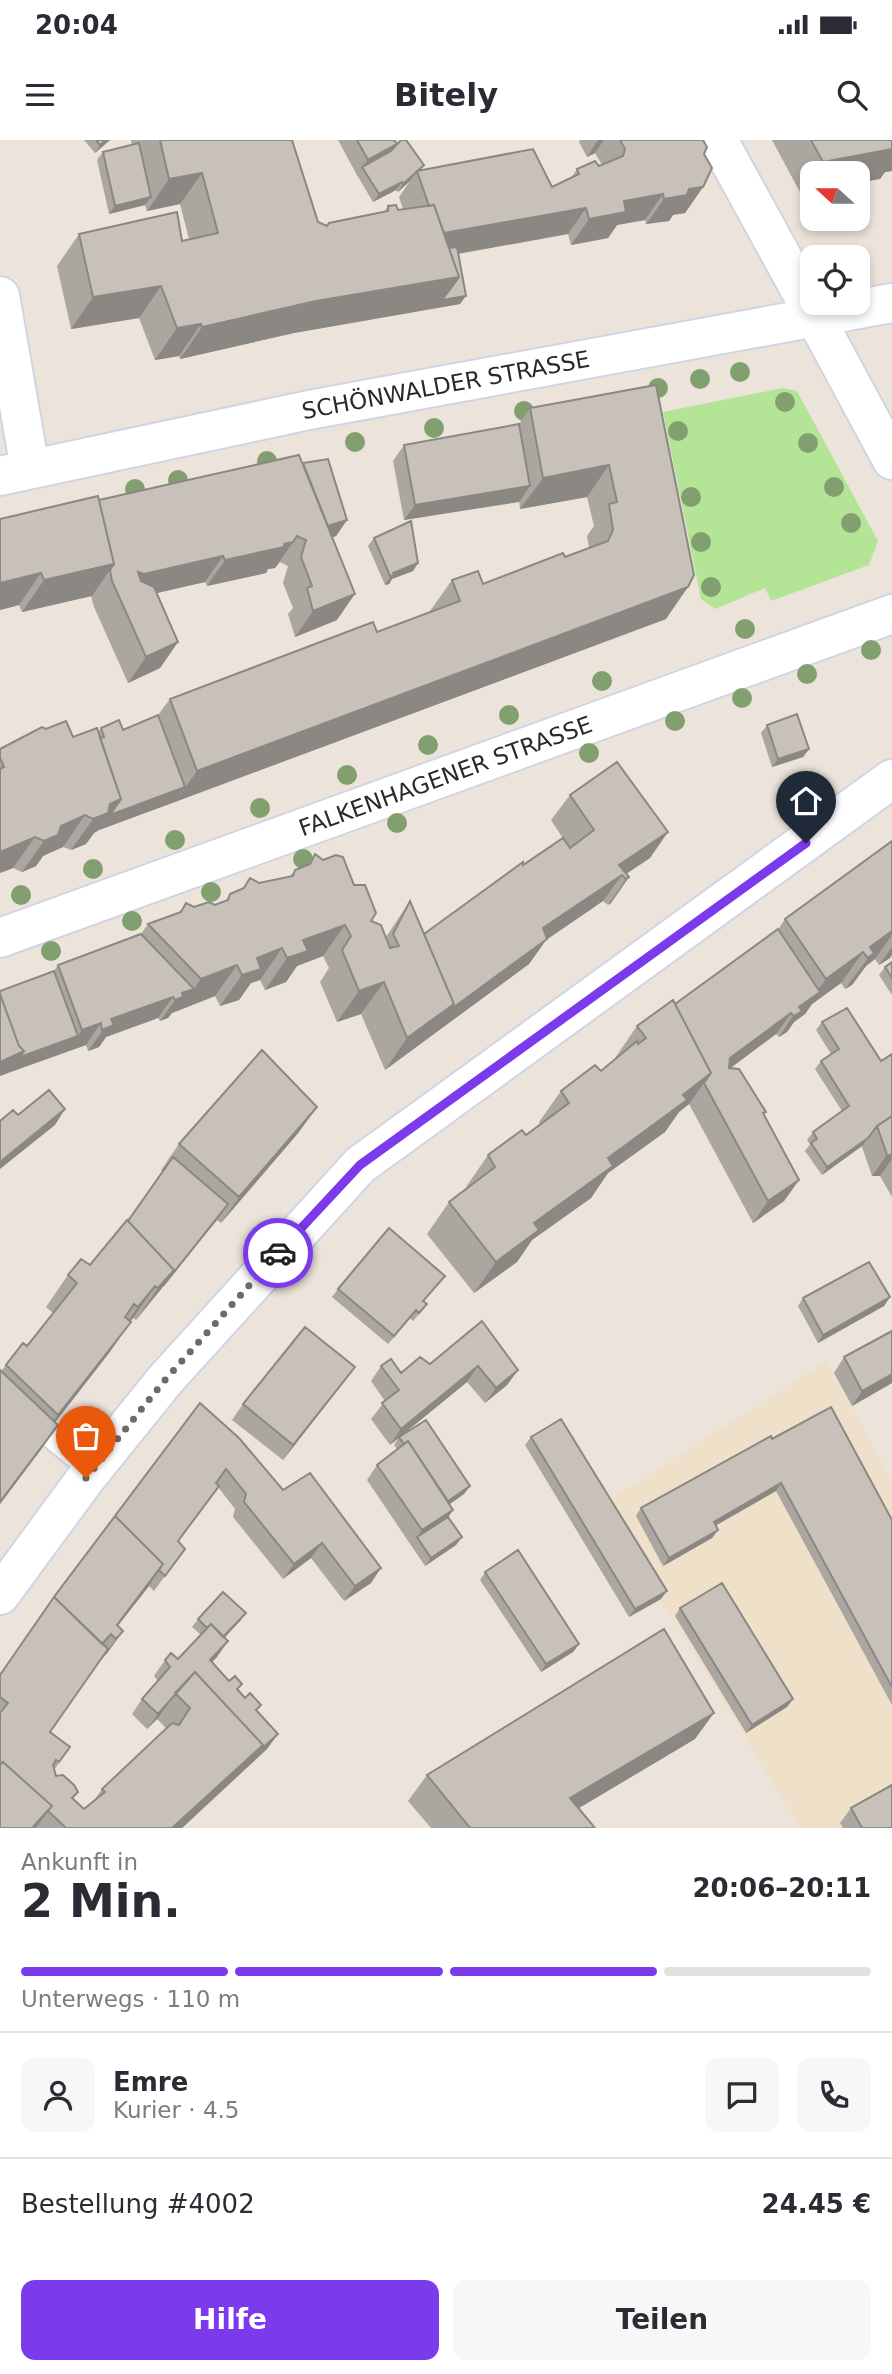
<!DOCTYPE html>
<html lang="de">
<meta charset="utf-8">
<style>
body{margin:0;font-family:"DejaVu Sans",sans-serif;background:#f7f7f7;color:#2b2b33;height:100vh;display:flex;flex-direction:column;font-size:26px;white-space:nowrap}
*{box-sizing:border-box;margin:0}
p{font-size:23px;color:#7c7c81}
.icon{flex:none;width:38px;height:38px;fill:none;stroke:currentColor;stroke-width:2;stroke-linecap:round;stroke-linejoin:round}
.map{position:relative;height:1688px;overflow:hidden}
.panel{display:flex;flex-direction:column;background:#fff;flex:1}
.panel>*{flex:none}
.needle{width:46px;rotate:291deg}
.buttons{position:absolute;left:800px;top:21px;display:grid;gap:14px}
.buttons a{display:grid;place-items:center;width:70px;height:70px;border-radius:14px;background:#fff;box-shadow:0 4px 10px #0003;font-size:35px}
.pin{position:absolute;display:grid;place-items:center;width:60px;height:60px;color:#fff;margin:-72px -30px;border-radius:50% 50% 50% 0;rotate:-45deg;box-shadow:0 0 7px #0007}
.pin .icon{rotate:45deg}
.courier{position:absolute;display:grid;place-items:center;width:70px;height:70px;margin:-35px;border:5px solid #7c3aed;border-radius:50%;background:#fff;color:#222;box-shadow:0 2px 9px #0007}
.summary em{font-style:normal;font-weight:800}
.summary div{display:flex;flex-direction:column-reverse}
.summary{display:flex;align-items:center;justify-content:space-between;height:119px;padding:0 21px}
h1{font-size:46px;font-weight:800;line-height:52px}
.bar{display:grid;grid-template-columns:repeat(4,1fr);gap:10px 7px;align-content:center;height:84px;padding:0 21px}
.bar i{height:9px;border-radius:5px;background:#e1e1e2}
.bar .active{background:#7c3aed}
.bar p{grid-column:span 4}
.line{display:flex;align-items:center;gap:18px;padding:0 21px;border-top:2px solid #e1e1e2}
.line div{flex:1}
.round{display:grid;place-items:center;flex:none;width:74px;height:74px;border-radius:14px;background:#f7f7f7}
.cta{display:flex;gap:14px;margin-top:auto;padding:14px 21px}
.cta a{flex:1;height:80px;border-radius:14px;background:#7c3aed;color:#fff;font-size:28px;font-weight:800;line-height:80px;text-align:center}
.cta a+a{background:#f7f7f7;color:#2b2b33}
.status{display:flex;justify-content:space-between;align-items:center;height:49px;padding:0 35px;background:#fff;direction:ltr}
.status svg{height:19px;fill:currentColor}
header{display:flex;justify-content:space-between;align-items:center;height:91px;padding:0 21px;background:#fff;font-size:32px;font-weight:800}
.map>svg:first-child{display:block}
.education{fill:#eee0c9}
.green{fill:#b4e496}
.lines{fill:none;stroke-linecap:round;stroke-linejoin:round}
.lane-casing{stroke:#d0d4e3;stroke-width:28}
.street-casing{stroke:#d0d4e3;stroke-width:42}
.secondary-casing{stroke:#d0d4e3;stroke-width:42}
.lane{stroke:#fff;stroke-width:24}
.street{stroke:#fff;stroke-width:38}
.secondary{stroke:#fff;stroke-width:38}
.tree{fill:#829f70}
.wall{fill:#aba6a0}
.shaded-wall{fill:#8b8782}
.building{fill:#c7c1ba;stroke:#8b8782;stroke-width:2}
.done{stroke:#6d6a67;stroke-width:7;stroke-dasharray:0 12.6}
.route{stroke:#7c3aed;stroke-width:9}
.labels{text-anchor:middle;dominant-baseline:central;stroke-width:5;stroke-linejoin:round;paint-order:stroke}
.street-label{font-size:23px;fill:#292929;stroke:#fff}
</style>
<div class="status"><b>20:04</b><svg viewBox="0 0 49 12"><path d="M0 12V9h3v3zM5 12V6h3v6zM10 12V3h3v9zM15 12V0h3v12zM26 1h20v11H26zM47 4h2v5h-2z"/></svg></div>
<header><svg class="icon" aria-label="menu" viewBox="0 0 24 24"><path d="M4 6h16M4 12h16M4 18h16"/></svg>Bitely<svg class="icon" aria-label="search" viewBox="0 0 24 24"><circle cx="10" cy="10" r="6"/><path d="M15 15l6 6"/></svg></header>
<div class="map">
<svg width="892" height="1688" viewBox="0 0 892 1688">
<rect width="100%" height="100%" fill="#ece4db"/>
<path class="education" d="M827 1221 892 1341V1688H800L603 1364Z"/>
<path class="green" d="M783 248 797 251 878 401 869 425 771 461 765 448 715 469 701 459 663 272Z"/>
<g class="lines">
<defs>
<path id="lane" d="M47 1292 93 1330"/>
<path id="street" d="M718 0 815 177
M0 156 30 329
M0 1455 86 1338 165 1240 360 1025 892 639"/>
<g id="secondary">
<path d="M815 177 892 320"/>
<path id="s1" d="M0 336 309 270 892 163"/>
<path id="s2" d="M0 798 892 474"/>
</g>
</defs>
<use href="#lane" class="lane-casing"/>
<use href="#street" class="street-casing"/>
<use href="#secondary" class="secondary-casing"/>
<use href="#lane" class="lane"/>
<use href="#street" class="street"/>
<use href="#secondary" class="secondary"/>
</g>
<g class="tree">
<circle cx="740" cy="232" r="10"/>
<circle cx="700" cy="239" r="10"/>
<circle cx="658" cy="248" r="10"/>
<circle cx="785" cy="262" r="10"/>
<circle cx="524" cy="271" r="10"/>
<circle cx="434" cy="288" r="10"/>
<circle cx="678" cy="291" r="10"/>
<circle cx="355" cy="302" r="10"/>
<circle cx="808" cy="303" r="10"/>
<circle cx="267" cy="321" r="10"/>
<circle cx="178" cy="340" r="10"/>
<circle cx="834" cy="347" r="10"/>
<circle cx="135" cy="349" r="10"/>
<circle cx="691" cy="357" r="10"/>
<circle cx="851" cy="383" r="10"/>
<circle cx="701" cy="402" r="10"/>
<circle cx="711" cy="447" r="10"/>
<circle cx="745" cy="489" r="10"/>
<circle cx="871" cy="510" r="10"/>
<circle cx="807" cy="534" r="10"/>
<circle cx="602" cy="541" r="10"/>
<circle cx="742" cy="558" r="10"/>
<circle cx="509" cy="575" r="10"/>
<circle cx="675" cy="581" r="10"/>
<circle cx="428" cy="605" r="10"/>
<circle cx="589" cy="613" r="10"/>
<circle cx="347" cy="635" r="10"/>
<circle cx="260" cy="668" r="10"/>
<circle cx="397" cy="683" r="10"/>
<circle cx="175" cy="700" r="10"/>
<circle cx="303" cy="719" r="10"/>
<circle cx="93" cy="729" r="10"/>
<circle cx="211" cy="752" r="10"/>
<circle cx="21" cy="755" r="10"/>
<circle cx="132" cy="781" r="10"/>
<circle cx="51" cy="811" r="10"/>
</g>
<path class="wall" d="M84 0H110L95 13Z
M131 0H292L318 82 327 86 384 72 388 66 398 70 403 69 399 57 410 41 398 52 396 50 373 62 357 35 338 0H396L395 1 397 4 424 25 421 30 552 47 571 38 577 29 602 25 595 13 587 17 579 2 580 0H703L704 14 703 47 685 73 673 75 669 81 646 84 645 80 617 85 608 98 571 105 568 94 458 114 460 164 294 193 180 219 179 216 155 220 139 178 71 189 57 126 79 94 182 101 189 99 180 64 147 71 145 65 109 74 97 20 103 12 132 5Z
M772 0H892V31L885 32 880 39 858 33H812V52L801 54Z
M656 245 666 479 99 690 94 693 86 704 71 710 63 707 43 716 36 726 22 732 13 728 0 733V609L73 597 98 592 101 588 123 590 158 575 170 559 377 492 431 473 430 471 452 440 483 444 589 408 587 396 594 386 587 357 520 369 519 361 404 380 393 321 404 305 519 284 530 268Z
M303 323 347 380 336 396 332 397 337 480 295 497 288 474 293 468 283 443 288 426 280 422 275 428 268 429 266 433 207 446 205 442 157 453 178 502 160 528 128 543 94 467 91 456 22 472 19 465 0 470 99 360Z
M374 398 418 423 413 431 392 439 389 444 385 445 368 406Z
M767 585 809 609 803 617 772 627 761 593Z
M570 655 650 718 626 734 629 737 611 763 608 765 603 761 546 800 529 824 385 930 361 874 337 882 320 842 329 828 323 816 297 826 286 842 265 850 260 840 251 843 239 860 220 866 215 856 172 873 168 878 160 881 158 878 106 897 99 907 88 911 86 905 0 936V851L54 831 58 825 141 794 148 784 179 773 186 763 194 767 215 765 225 761 230 754 242 749 250 738 259 743 290 736 295 730 306 726 315 714 354 745 371 781 386 797 410 761 424 794 523 725 566 703 551 680Z
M892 701V815L890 818 879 825 875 819 866 826 852 845 845 849 841 843 812 864 805 874 794 882 787 892 779 897 776 894 730 928 766 972 764 975 799 1040 784 1061 753 1083 689 964 679 972 665 992 608 1033 591 1058 532 1100 517 1122 474 1153 427 1094 449 1062 467 1048 466 1047 488 1015 526 995 540 984 539 982 561 951 601 931 616 919 615 918 637 886 675 864 778 790 785 779Z
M892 822V855L879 835 885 827Z
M822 882 881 921 892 914V1057L880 1036H872L862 1007V1006L822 1035 805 1011 810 1004 807 1000 813 992 842 971 815 929 821 921 831 914 816 890Z
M299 992 221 1083 217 1080 136 1180 133 1178 109 1213 55 1282 58 1285 0 1364V1230L1 1231 6 1225 27 1206 53 1173 46 1167 68 1135 90 1125 128 1081 163 1032 161 1030 179 1004Z
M445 1136 424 1161 421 1172 413 1181 410 1178 388 1204 332 1157 338 1149Z
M890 1157 884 1166 818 1203 798 1166 803 1158Z
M482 1181 518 1230 507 1245 485 1263 467 1242 401 1296 464 1354 450 1364 448 1377 462 1397 456 1405 425 1426 367 1340 377 1325 397 1309 394 1305 399 1297 390 1305 371 1279 385 1261 371 1241 381 1226 401 1233 430 1224Z
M844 1217 892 1243 852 1266 834 1233Z
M344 1242 283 1320 232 1280 243 1264Z
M200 1263 371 1443 344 1461 311 1418 283 1439 233 1377 235 1369 218 1347 178 1401 185 1409 154 1451 149 1446 118 1486 123 1491 108 1512 101 1520V1519L50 1592 70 1607 54 1630 56 1636 73 1660 84 1669 93 1662 102 1649 166 1588 157 1579 158 1578 147 1589 132 1574 142 1559 158 1541 154 1536 165 1520 178 1519 201 1495 192 1487 198 1479 246 1473 240 1481 224 1498 217 1517 212 1522 245 1558 261 1565 257 1571 267 1609 182 1688H0V1535Z
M531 1297 661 1459 629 1477 525 1305Z
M772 1299 892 1380V1565L776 1351 715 1385 718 1390 712 1398 663 1426 636 1376 641 1368Z
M485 1432 579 1504 573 1512 541 1532 480 1440Z
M680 1468 793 1559 787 1567 746 1593 675 1476Z
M695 1599 579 1668 595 1688H431L408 1661 427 1635Z
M851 1668 892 1688H843L840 1683Z"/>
<path class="shaded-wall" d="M106 0H110L95 13 100 5Z
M395 0H396L388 9 397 4 386 20 362 27 368 20Z
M598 0H604L595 13 587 17Z
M892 9V31L885 32 880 39 858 43V33H815L823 22Z
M202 33 180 64 147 71 169 39Z
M415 33 410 41 398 52 403 44Z
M812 38V52L801 54Z
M402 42 396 50 373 62 379 54Z
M703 47 685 73 673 75 669 81 646 84 664 59 689 49Z
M663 54 645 80 617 85 608 98 571 105 589 79 624 61Z
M151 57 145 65 109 74 115 66Z
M586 68 568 94 428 119 439 94Z
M459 137 466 156 460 164 294 193 180 219 202 187 316 161Z
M161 146 139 178 71 189 93 157Z
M201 184 179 216 155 220 177 188Z
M609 325 587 357 520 369 543 338Z
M530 346 519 362 404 380 415 365Z
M347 380 336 396 307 405 318 390Z
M293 402 275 428 268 429 266 433 207 446 225 420Z
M223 416 205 442 126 460 138 432Z
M418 423 413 431 392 439 389 444 385 445 393 433Z
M114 424 92 456 22 472 44 440Z
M41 433 19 465 0 470V443Z
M688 447 666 479 175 662 197 631Z
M355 454 337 480 295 497 313 471Z
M178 502 160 528 128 543 146 517Z
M809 609 803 617 772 627 778 619Z
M185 647 175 662 99 690 110 675Z
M121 659 99 690 94 693 86 704 71 710 93 679 110 664Z
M85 675 63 707 43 716 36 726 22 732 44 701 61 686Z
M668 692 650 718 623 736 622 735 603 761 546 800 529 824 385 930 407 898 619 725Z
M35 697 13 728 0 733V712Z
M629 737 611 763 608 765 626 739Z
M345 785 323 816 297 826 286 842 265 850 287 818 303 800Z
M892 791V795L875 819 866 826 852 845 845 849 868 818 870 807Z
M892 807V815L890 818 879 825Z
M282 808 260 840 251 843 239 860 220 866 242 835 257 818Z
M863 812 841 843 812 864 805 874 794 882 787 892 779 897 799 867 812 858 826 839Z
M237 825 215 856 172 873 168 878 160 881 175 860 182 853 194 849 201 839Z
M384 842 361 874 337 882 359 851Z
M173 857 158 878 106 897 99 907 88 911 111 879Z
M791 873 776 894 716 939 730 918Z
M101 883 86 905 10 932 20 917 78 896 82 890Z
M24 911 10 932 0 936V922Z
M711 933 689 964 679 972 665 992 608 1033 591 1058 532 1100 517 1122 474 1153 496 1122 534 1083 608 1018Z
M317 967 299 992 221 1083 239 1057Z
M65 969 55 985 0 1029V1022Z
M868 998 862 1006 822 1035 827 1027Z
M887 1015H892V1019L880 1036H872Z
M799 1040 784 1061 753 1083 768 1061Z
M228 1064 217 1080 136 1180 158 1148Z
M155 1146 133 1178 116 1199 138 1167Z
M890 1157 884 1166 818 1203 823 1195Z
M416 1170 410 1178 388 1204 394 1196Z
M131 1182 109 1213 36 1307 58 1275Z
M478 1226 467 1242 390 1305 401 1289Z
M355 1227 344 1242 283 1320 293 1305Z
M518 1230 507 1245 485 1263 496 1248Z
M892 1234V1243L852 1266 862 1251Z
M58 1285 40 1311 0 1364V1362Z
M781 1343 776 1351 708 1390 714 1382Z
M470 1346 464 1354 438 1372 444 1364Z
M453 1370 443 1385 417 1397 422 1390Z
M718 1390 712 1398 663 1426 669 1418Z
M462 1397 456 1405 425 1426 431 1418Z
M322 1403 311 1418 283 1439 294 1424Z
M163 1424 149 1446 111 1494Z
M381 1428 371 1443 344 1461 355 1446Z
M667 1451 661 1459 629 1477 635 1469Z
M246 1473 240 1481 215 1508 221 1500Z
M123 1491 108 1512 101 1520 116 1499Z
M228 1501 217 1517 199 1535 210 1520Z
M579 1504 573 1512 541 1532 546 1524Z
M793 1559 787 1567 746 1593 752 1585Z
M169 1562 158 1578 147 1589 158 1574Z
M714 1573 695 1599 552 1684 570 1658Z
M278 1594 267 1609 182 1688H172L263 1605Z
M52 1666 36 1688H32Z"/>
<path class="building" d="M96 0H106L100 5Z
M160 0H292L318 82 327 86 329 83 388 71V66L396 65 398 70 434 65 459 137 316 161 202 187 201 184 177 188 161 146 93 157 79 94 177 72 182 101 218 93 202 33 169 39Z
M357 0H394L397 4 368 20Z
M401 0H406L424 25 403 44 402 42 379 54 362 27 391 11Z
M620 0H703L707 7 704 14 712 28 703 47 689 49 687 55 664 59 663 54 624 61 626 72 589 79 586 68 444 93 434 65 429 66 417 31 533 9 552 47 579 34 577 29 595 21 599 26 623 16 625 9Z
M811 0H892V9L823 22Z
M139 3 151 57 115 66 103 12Z
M457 107 466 156 442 160 459 137 449 108Z
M656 245 694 435 688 447 197 631 170 559 373 482 377 492 460 461 452 440 478 431 483 444 563 413 565 417 608 401 613 390 609 364 617 362 609 325 543 338 530 268Z
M519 284 530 346 415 365 404 305Z
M299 315 355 454 313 471 307 448 312 446 301 417 306 400 297 396 293 402 284 404V407L225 420 223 416 144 434 138 432 141 441 154 447 178 502 146 517 112 441 110 430 114 424 99 360Z
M328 319 347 380 328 386 303 323Z
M98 356 114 424 44 440 41 433 0 443V379Z
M411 381 418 423 393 433 394 436H390L374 398Z
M797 574 809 609 778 619 767 585Z
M158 575 185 647 110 675 121 659 100 598 104 597 101 588 119 580 123 590Z
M66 581 73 597 97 588 121 659 110 664 108 673 93 679 85 675 61 686 58 695 44 701 35 697 0 712V629L4 627 0 618V609L42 587 46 589Z
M617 622 668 692 619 725 629 737 626 739 622 735 543 788 547 799 450 870 454 864 424 794 523 722V725L563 698 570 708 594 690 570 655Z
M892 701V791L870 807 874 813 868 818 863 812 826 839 785 779Z
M315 714 323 720 336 715 343 717 354 745H365L376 773 371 781 381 785 390 808 399 806 393 794 410 761 454 864 407 898 384 842 359 851 342 810 351 796 345 785 303 800 308 811 287 818 282 808 257 818 261 829 242 835 237 825 201 839 148 784 181 772 186 763 194 767 209 762 215 765 228 760 230 754 244 748 250 738 259 743 293 736 295 730 310 724Z
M778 789 820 852 799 867 802 871 794 876 791 873 730 918 729 928 739 929 766 972 763 973 799 1040 768 1061 704 943 711 933 675 864Z
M141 794 194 849 182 853 183 857 175 860 173 857 111 879 114 885 102 890 101 883 82 890 58 825Z
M892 822V838L885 827Z
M54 831 78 896 20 917 24 911 19 906 0 854V851Z
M0 854 19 906 24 911 0 922Z
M673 860 711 933 683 955 687 960 608 1018 613 1026 534 1083 539 1090 496 1122 449 1062 495 1027 488 1015 522 990 526 995 569 963 561 951 595 925 601 931 637 901 638 904 646 898 637 886Z
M847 868 881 921 892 914V976L877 986 868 998 827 1027 811 1003 817 999 813 992 849 966 821 921 839 909 822 882Z
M262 910 317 967 239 1057 179 1004Z
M49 950 65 969 0 1022V981L13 970 18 975Z
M892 976V1015H887L877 986Z
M173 1017 228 1064 163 1146 174 1130 128 1081Z
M127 1080 174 1130 158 1148 155 1146 138 1167 134 1164 125 1177 131 1182 58 1275 6 1225 23 1203 27 1206 77 1143 68 1135 81 1119 90 1125Z
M389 1088 445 1136 423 1161 427 1164 419 1173 416 1170 394 1196 338 1149Z
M869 1122 890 1157 823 1195 803 1158Z
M482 1181 518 1230 496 1248 478 1226 401 1289 382 1263 399 1250 381 1226 391 1219 401 1233 420 1217 430 1224Z
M305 1187 355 1227 293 1305 243 1264Z
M892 1191V1234L862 1251 844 1217Z
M0 1230 58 1285 0 1362Z
M200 1263 239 1298 283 1350 310 1333 381 1428 355 1446 322 1403 294 1424 244 1362 246 1354 226 1329 216 1343 219 1346 178 1401 185 1409 165 1436 159 1430 163 1424 115 1376Z
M831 1267 892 1380V1547L781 1343 714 1382 718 1390 669 1418 641 1368 771 1296 772 1299Z
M561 1279 667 1451 635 1469 531 1297Z
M426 1280 470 1346 448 1361 408 1301 404 1304 399 1297Z
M408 1301 453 1370 422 1390 377 1325Z
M115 1376 163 1424 117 1485 123 1491 116 1499 111 1494 102 1504 54 1457Z
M448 1377 462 1397 431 1418 417 1397Z
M518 1410 579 1504 546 1524 485 1432Z
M722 1443 793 1559 752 1585 680 1468Z
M223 1452 246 1473 223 1497 211 1484 207 1488 198 1479Z
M54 1457 108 1509 50 1592 70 1607 59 1622 56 1620 53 1625 56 1636 63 1635 74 1645 78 1652 72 1658 84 1669 105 1652 102 1649 172 1583 179 1585 190 1568 175 1553 195 1532 263 1605 172 1688H66L48 1671 52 1666 3 1622 0 1625V1573L8 1563 0 1557V1535Z
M211 1484 228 1501 210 1520 229 1541 235 1536 242 1544 237 1549 245 1558 250 1553 261 1565 256 1570 278 1594 258 1612 263 1605 195 1532 158 1574 142 1559 170 1527 165 1520 171 1513 178 1519Z
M664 1489 714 1573 570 1658 595 1688H470L427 1635Z
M3 1622 52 1666 32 1688H0V1625Z
M892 1645V1688H862L851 1668Z"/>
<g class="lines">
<path class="done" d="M86 1338 165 1240 278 1113"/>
<path class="route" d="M278 1113 360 1025 806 703"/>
</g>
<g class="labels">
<g class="street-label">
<text stroke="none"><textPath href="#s1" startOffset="455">SCHÖNWALDER STRASSE</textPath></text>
<text stroke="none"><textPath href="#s2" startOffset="474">FALKENHAGENER STRASSE</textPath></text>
</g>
</g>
</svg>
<div class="buttons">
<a><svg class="needle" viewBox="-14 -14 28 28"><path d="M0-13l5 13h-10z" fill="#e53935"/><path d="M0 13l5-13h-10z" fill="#7c7c81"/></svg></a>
<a><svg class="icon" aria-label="locate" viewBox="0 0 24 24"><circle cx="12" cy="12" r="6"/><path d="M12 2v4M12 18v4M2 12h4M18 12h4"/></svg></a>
</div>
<div class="pin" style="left:86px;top:1338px;background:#ea580c"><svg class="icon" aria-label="bag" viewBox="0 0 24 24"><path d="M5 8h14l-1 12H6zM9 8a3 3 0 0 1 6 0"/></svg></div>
<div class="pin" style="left:806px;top:703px;background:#1f2937"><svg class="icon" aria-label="home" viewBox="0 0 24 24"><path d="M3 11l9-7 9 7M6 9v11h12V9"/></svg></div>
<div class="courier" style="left:278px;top:1113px"><svg class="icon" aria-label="car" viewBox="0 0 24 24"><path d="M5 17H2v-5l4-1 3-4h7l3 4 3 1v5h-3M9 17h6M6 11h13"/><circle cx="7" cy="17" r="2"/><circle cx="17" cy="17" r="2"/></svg></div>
</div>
<section class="panel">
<div class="summary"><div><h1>2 Min.</h1><p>Ankunft in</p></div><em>20:06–20:11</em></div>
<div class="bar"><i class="active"></i><i class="active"></i><i class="active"></i><i></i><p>Unterwegs · 110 m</p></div>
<div class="line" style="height:126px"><a class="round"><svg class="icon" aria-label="person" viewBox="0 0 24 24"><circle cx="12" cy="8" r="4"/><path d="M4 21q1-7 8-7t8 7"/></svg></a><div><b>Emre</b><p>Kurier · 4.5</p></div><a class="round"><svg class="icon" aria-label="chat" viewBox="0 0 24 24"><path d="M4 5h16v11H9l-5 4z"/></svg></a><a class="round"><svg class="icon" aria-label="phone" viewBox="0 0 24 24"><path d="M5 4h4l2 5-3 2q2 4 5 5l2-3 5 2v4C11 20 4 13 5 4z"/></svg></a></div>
<div class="line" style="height:91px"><div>Bestellung #4002</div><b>24.45 €</b></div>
<div class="cta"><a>Hilfe</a><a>Teilen</a></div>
</section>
